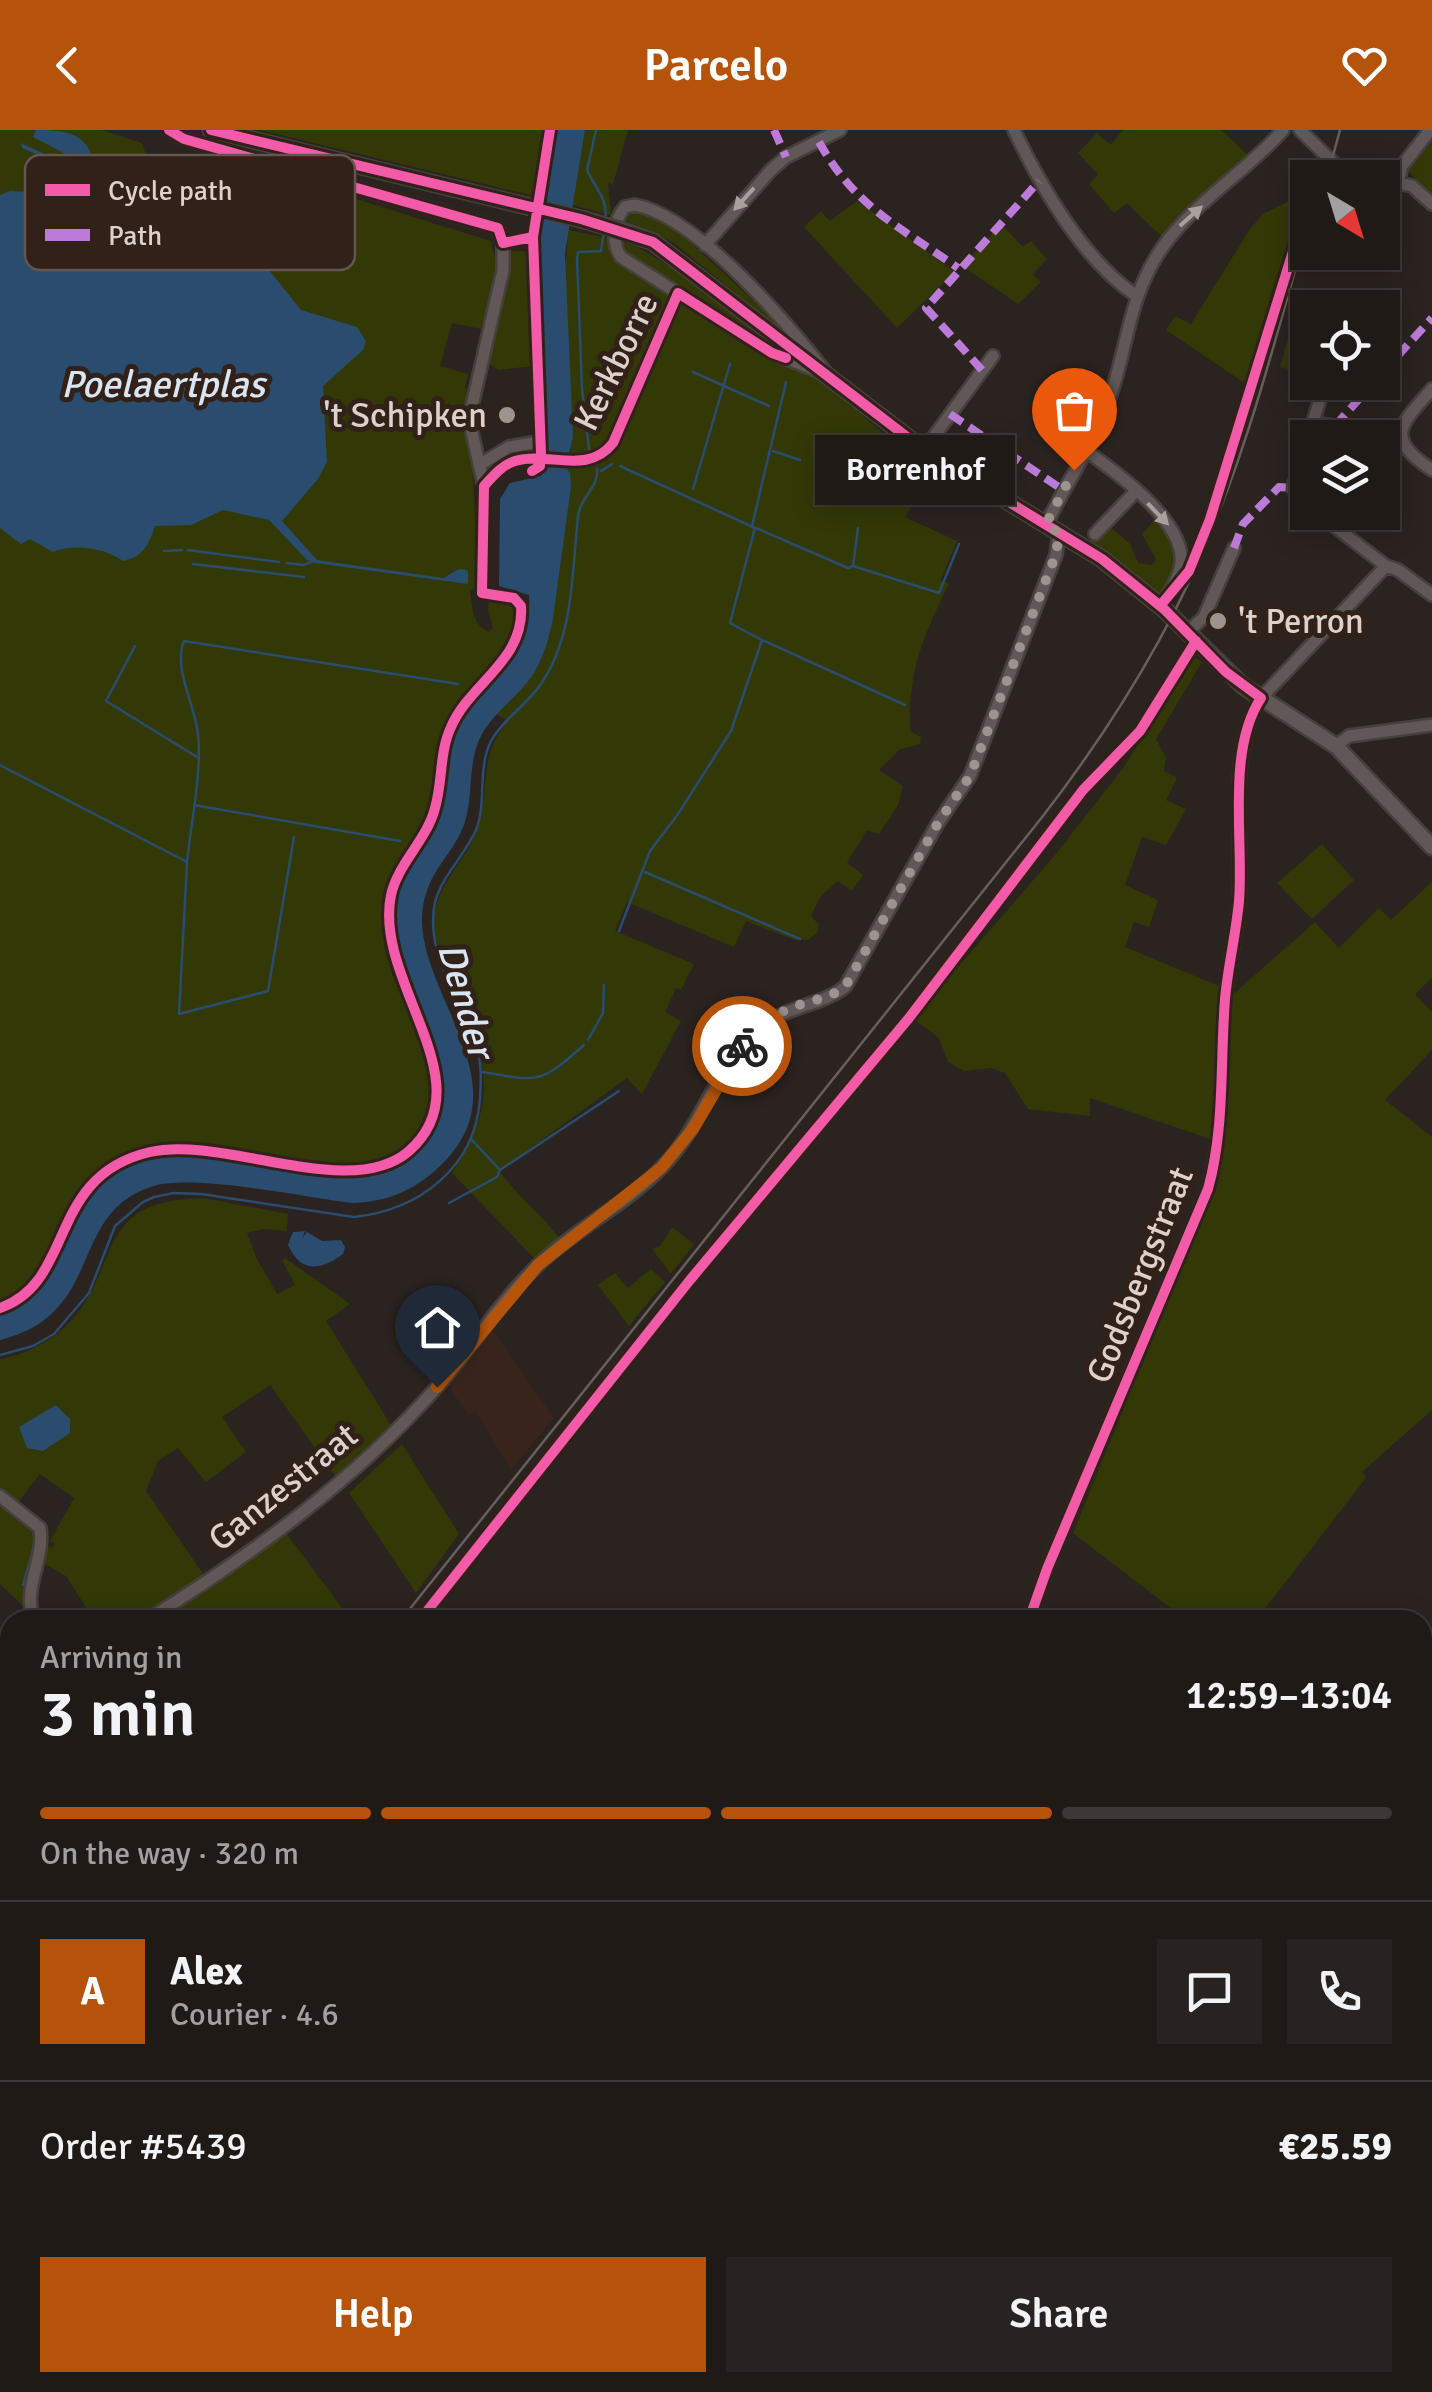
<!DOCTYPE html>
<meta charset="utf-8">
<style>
body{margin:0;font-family:Signika,sans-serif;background:#282320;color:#f1f3f6;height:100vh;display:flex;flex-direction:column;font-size:38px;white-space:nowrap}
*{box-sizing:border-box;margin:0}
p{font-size:32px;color:#a2a1a1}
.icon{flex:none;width:55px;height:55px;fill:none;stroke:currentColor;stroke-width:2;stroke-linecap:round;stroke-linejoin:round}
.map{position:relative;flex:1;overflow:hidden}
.side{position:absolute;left:0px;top:1480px;width:1432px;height:782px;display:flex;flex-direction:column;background:#201a17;border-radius:30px 30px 0 0;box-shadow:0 5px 25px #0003,0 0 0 2px #3d3836}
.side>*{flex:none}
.needle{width:65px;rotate:142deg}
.buttons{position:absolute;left:1290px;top:30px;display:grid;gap:20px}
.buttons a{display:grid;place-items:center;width:110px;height:110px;border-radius:0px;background:#201a17;box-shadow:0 5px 25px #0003,0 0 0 2px #3d3836;font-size:50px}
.pin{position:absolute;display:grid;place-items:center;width:85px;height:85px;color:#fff;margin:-102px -42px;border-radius:50% 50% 50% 0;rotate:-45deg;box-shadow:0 0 10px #0007}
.pin .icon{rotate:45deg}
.courier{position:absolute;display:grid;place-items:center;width:100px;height:100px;margin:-50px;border:8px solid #b45309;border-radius:50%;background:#fff;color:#222;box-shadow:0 2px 12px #0007}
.bubble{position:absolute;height:70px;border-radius:0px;background:#201a17;box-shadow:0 5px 25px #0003,0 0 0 2px #3d3836;font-size:32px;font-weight:600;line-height:70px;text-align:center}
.head em{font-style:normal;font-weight:600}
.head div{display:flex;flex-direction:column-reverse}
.head{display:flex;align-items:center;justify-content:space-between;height:170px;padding:0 40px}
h1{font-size:65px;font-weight:600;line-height:75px}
.bar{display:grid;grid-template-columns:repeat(4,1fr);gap:15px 10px;align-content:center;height:120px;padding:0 40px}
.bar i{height:12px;border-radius:8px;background:#3d3836}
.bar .on{background:#b45309}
.bar p{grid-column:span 4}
.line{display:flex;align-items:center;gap:25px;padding:0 40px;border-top:2px solid #3d3836}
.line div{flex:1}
.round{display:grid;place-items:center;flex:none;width:105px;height:105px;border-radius:0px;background:#282320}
.primary-button{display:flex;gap:20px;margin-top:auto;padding:20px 40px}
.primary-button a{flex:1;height:115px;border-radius:0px;background:#b45309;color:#fff;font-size:40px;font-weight:600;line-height:115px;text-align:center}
.primary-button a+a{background:#282320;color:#f1f3f6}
header{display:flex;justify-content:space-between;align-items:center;height:130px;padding:0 40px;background:#b45309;color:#fff;font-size:45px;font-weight:600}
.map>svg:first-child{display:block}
.built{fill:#39241b}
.green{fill:#323907}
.water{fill:#2a4c6f}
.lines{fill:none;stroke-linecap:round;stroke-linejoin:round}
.stream{stroke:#2a4c6f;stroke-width:2.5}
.minor-casing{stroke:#46403c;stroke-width:16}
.tertiary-casing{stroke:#46403c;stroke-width:19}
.secondary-casing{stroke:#46403c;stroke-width:20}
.minor{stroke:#605756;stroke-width:11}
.tertiary{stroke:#605756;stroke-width:14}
.secondary{stroke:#635957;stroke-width:15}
.rail{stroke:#675f5d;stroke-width:2.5}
.tertiary-bridge-casing{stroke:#46403c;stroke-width:19;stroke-linecap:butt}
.tertiary-bridge{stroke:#605756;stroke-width:14}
.quiet{stroke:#bd7bd9;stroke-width:8;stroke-dasharray:15 8;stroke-linecap:butt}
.cycleway-casing{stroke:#312119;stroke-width:16}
.cycleway{stroke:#f35aa7;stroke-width:10}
.oneway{fill:#aaa09d}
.done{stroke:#9e948f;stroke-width:10;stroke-dasharray:0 18}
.route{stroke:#b45309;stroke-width:12}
.poi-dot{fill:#9e948f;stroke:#312119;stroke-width:4}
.labels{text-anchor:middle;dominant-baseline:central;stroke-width:10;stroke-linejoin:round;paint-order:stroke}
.street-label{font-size:35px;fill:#dcd1cc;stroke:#312119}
.poi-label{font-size:35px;fill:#dcd1cc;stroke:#312119;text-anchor:end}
.water-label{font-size:38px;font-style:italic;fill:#d9e5f2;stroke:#312119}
.key{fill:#312119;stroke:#64564f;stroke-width:2.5}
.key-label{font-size:28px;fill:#dcd1cc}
</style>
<header><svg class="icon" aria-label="back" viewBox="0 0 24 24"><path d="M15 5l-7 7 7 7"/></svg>Parcelo<svg class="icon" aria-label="heart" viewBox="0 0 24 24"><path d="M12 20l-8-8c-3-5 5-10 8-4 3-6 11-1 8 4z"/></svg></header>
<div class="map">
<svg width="1432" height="2262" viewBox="0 0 1432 2262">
<rect width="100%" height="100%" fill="#2b231f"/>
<path class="built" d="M492 1199 554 1288 511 1340 476 1282 469 1285 447 1254Z"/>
<path class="green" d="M0 0H102L142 13 151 39 171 60 250 46 253 37 491 111 498 142 481 199 452 193 440 236 468 244 465 258 470 260 464 296 472 323 478 450 476 457 470 461C473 477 471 494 489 502L493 497 488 480 489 470 511 474 518 483C504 532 469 551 448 591 430 626 440 659 428 688 407 735 381 750 384 808 388 875 471 943 413 1008 397 1026 379 1036 354 1039L206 1016 162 1015 160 1026 138 1031 80 1073 40 1159 24 1174 0 1182Z
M260 0H547L534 66Z
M585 0H628L613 54 608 53 611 85 572 75Z
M1123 0H1221L1251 28 1164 109 1127 73 1114 83 1089 54 1098 44 1078 23 1097 3 1111 15Z
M1432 4V66L1409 42V33Z
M1307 62V74L1257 246 1243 252 1166 200 1175 186 1191 194 1250 99 1263 84Z
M857 71 955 142 897 198 804 97 821 81 830 91Z
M630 79 648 82 677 100 785 200 783 202 673 112 620 88Z
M1001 94 1023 117 1031 111 1047 129 1033 144 1041 152 1018 174 962 136Z
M568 100 613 109V115L674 162 608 315 577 329 571 324 564 156Z
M617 110 636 116 672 138 775 218 628 130Z
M509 121H529L533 236 498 240 487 232Z
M688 174 820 249 878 299 933 339 905 387 957 411 941 450 949 454C923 506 908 541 910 601L921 607 920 614 899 620 879 640 903 656 898 675 879 704 867 700 847 733 863 745 852 761 838 751 820 767 811 786 819 795 817 803 808 810 792 809 746 791 734 817 627 772 615 801 694 834 681 860 676 858 665 882 681 891 642 964 627 948 499 1041C518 1066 541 1084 559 1108L536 1130 452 1043C505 961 483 930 450 849 443 830 433 810 434 789 435 756 467 730 477 700 491 658 477 627 508 591L496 584 550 506 571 357 567 334 603 327 677 176Z
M1297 177 1307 180V197L1291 240 1280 237Z
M1158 386C1175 418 1186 433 1159 464L1092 413 1108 395 1130 414 1138 433 1152 435 1156 429 1142 404Z
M1193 526 1202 532 1156 609 1166 628 1164 641 1177 648 1166 670 1186 679 1166 715 1142 707 1125 755 1158 770 1149 797 1134 792 1125 817 1219 856 1213 1010 1090 968V986L1028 979 1005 943 991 938 964 941 948 932 939 908 913 889 1055 725 1124 637Z
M1322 714 1354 750 1312 789 1277 753Z
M1432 752V848L1415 864 1432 882V920L1385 970 1432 1007V1280L1362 1342 1366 1348 1256 1490H1186L1073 1403 1212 1062 1230 867 1315 792 1339 818 1379 778 1391 790Z
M203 1068 288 1084 287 1101 263 1099 247 1103 257 1129 277 1164 295 1155 282 1130 285 1128 350 1174 326 1191 391 1295 335 1346 270 1255 222 1287 246 1322 206 1352 178 1318 158 1331 146 1361 204 1445 137 1490H94L66 1446 38 1430 45 1414 52 1418 55 1414 50 1411 74 1368 40 1344 16 1375 0 1362V1229C39 1222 71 1199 90 1164 108 1132 112 1092 150 1077 167 1070 185 1069 203 1068Z
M672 1097 694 1114 671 1144 652 1119 660 1116Z
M651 1139 665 1152 629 1196 598 1155 615 1143 628 1158Z
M402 1314 459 1404 416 1463 349 1363Z
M0 1372 36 1399 37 1412 23 1476 0 1454Z
M286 1403 351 1490H159Z
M1423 1713 1432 1721V1798L1423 1811Z
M10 1793V1975L0 1988V1797L4 1800Z
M1069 2253H1340L1334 2262H1092Z"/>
<path class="water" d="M36 0C74 0 93 6 95 46L113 55 110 57 22 18 21 13 79 40 73 28 33 7Z
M556 0H585L565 123 573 307 566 337 570 343 571 357 553 489C549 509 543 529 532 546 516 569 491 584 479 610 468 636 473 665 465 692 457 717 437 734 428 758 392 847 535 946 440 1036 414 1061 387 1072 352 1073 304 1067 196 1044 154 1056 66 1082 107 1184 0 1210V1182C61 1167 50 1111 82 1072 101 1047 129 1033 158 1026 241 1007 363 1089 426 1009 483 935 379 853 396 771 403 736 433 711 442 676 449 646 445 616 461 588 485 546 533 521 529 465L499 456 500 369 510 353 541 346 546 334 540 111Z
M10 61 33 62 46 68 56 78 63 93 111 125 116 122 124 93 133 79 146 74 187 72 212 77 261 130 301 180 357 197 366 211 363 220 323 256 327 332 318 349 282 391 317 430 444 448C453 443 458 436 468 441V454L315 433 307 430 269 390 223 380 191 395 155 396C149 414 143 427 123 431 105 418 74 413 53 422L30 409 21 414 0 398V65Z
M305 1101 302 1108 307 1102 322 1111 341 1110 345 1117 343 1124C320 1141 301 1143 288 1115L293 1102Z
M56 1275 70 1289V1303L43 1321 27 1318 19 1297Z"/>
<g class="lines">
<path class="stream" d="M596 0 587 40C595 59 609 68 605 92
M693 242 769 276
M589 319 582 259 577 129 578 122 601 121 604 100
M773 321 800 330
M601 341 612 334
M693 359 730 234
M752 396 786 252
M756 398 848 438 853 436 858 398
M188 420 279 432
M164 421 182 420
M286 433 304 435 313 431
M193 434 304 447
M853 436 939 463 959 414
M762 510 905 575
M135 516 106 571 197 627
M0 635 187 732C191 693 202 642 198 604 195 575 173 539 184 511L458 554
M194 675 400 711
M187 733 179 884 268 861 294 707
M645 742 800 809
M619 801 650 721 678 684 731 601 762 510 730 493 755 398 620 336
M588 910 603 883 604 855
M483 942C539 952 540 954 584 915
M472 1010 500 1040 619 961
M449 1073 497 1047 500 1040
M0 1225 33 1216 54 1204 89 1163 115 1096 143 1072 154 1067 174 1063 201 1064 354 1087C420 1080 475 1037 480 969 481 950 482 934 476 916 461 871 424 822 435 772 442 746 465 725 476 700 487 672 477 639 491 611 503 589 527 575 541 554 574 506 572 442 578 386 580 367 599 358 597 339
M23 1455 35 1413"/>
<defs>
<path id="minor" d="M169 0 184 9 498 98 503 113V140L469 289 484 356
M1014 0C1041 57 1083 129 1135 165
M1300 0 1349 48
M1398 53 1412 56 1432 74
M1382 55 1398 53 1402 36 1430 0
M635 75C698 87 789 195 828 245L772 223 621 127C611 113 614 90 625 77Z
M705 115 771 40 786 27 840 0
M1303 168 1312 178
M1432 259C1400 295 1384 308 1432 340
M1313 293 1401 307
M1312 296 1325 252
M1308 309 1293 358 1308 375
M924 320 993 226
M1085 320C1116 342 1185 391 1181 433 1179 449 1169 463 1160 476
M481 334 509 317 539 312
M484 356C493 346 502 335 515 331 549 321 587 346 613 313L678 163
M1316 382 1386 436
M1046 395C1066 353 1094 314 1109 270 1128 217 1128 167 1162 118 1194 72 1246 42 1283 0
M1095 404 1136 361
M1188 502 1204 487 1234 418
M1336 616 1349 606 1432 595
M0 1366 40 1398C45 1430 23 1454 33 1490
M147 1490C252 1424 353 1352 436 1258 471 1218 500 1172 538 1135 576 1098 626 1075 663 1036 702 996 716 937 758 900 785 875 819 877 845 857L938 693 970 646 1056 425 1059 403
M1029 1490 1047 1439 1208 1059C1225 998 1220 932 1225 869 1228 836 1236 804 1239 771 1244 710 1226 621 1261 568L1386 436 1398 440 1432 465
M0 1597 10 1588
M0 2027 10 2013"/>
<path id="tertiary" d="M211 0 581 89
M626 102 653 112 924 320 1102 429 1164 479 1243 556 1336 616 1432 717
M846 2252 856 2262
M478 2262 494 2252"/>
<path id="secondary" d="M1422 1561 1432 1555
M668 2262 670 2252"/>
</defs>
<use href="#minor" class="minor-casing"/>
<use href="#tertiary" class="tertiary-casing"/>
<use href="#secondary" class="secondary-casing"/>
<use href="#minor" class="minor"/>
<use href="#tertiary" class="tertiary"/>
<use href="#secondary" class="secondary"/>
<path class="rail" d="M1327 48 1340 0
M401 1490 1043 686C1113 595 1173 499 1215 392 1254 296 1279 195 1308 95
M0 2004 10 1991"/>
<defs>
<path id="tertiary-bridge" d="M581 89 626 102"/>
</defs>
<use href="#tertiary-bridge" class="tertiary-bridge-casing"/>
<use href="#tertiary-bridge" class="tertiary-bridge"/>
<path class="quiet" d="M774 0 786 27
M819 12C856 78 899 96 958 138
M982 240 926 178 1039 51
M1382 243 1432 188
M950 284 1063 360
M1335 296 1374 252
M1234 418 1243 394 1279 357 1293 358
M4 2021 10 2024
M468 2252 482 2260
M1063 2252 1086 2262"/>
<defs>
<path id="cycleway" d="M169 0 184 9 498 98 503 113 533 107
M211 0 581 89 653 112 924 320 1102 429 1164 479 1226 542 1261 568C1226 621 1244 710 1239 771 1236 804 1228 836 1225 869 1220 932 1225 998 1208 1059L1047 1439 1029 1490
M532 341 540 336 541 324 533 107 550 0
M1160 476 1189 441 1210 389 1308 73
M0 1178C76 1152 46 1046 150 1022 224 1005 351 1072 409 1021 487 952 373 853 391 765 398 733 427 710 435 678 443 651 439 623 451 597 470 553 525 530 521 476L514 468 482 463 484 356C493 346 502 335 515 331 549 321 587 346 613 313L678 163 772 223 786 228
M420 1490 690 1150 909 888 1083 660 1140 601 1196 511"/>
</defs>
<use href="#cycleway" class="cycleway-casing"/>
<use href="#cycleway" class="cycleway"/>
</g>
<defs><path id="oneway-solid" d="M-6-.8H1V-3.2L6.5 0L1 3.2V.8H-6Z" transform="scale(2.5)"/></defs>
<g class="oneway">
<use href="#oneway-solid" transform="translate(744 69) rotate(132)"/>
<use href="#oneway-solid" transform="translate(1191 86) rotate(-42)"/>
<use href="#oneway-solid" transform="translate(1158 384) rotate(46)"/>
</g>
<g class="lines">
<path class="done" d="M742 916C755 903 769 889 786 880 805 871 827 870 845 857L938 693 970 646 1056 424 1059 403 1046 394 1074 340"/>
<path class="route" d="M437 1257 538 1135 661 1038 693 999 742 916"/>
</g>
<g class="poi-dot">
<circle cx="507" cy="285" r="10"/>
<circle cx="1218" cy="491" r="10"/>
</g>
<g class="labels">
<g class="street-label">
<text transform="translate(616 232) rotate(-64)">Kerkborre</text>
<text transform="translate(1140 1145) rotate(-68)">Godsbergstraat</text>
<text transform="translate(283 1357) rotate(-39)">Ganzestraat</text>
</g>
<g class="poi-label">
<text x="487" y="285">'t Schipken</text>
<text x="1238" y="491" text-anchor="start">'t Perron</text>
</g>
<g class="water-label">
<text x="163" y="254">Poelaertplas</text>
<text transform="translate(466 870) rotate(74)">Dender</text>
</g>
</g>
<rect x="25" y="25" width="330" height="115" rx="15" class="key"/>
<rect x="45" y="54" width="45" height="12" fill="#f35aa7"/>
<rect x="45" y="99" width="45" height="12" fill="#bd7bd9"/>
<g class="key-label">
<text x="108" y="70">Cycle path</text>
<text x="108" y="115">Path</text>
</g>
</svg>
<div class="buttons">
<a><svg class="needle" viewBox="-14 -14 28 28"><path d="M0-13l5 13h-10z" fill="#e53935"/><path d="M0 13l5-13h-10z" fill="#a2a1a1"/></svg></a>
<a><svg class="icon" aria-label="locate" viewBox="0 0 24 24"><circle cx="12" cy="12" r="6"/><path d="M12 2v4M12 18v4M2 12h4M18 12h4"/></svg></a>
<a><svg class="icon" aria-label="layers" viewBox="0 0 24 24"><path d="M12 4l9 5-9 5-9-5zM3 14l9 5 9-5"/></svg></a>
</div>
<div class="pin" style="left:1074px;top:340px;background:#ea580c"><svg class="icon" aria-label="bag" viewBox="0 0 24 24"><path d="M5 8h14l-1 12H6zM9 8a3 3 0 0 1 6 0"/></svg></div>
<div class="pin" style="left:437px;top:1257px;background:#1f2937"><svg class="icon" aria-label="home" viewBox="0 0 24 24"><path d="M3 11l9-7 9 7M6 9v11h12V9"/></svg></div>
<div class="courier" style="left:742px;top:916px"><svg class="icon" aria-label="bike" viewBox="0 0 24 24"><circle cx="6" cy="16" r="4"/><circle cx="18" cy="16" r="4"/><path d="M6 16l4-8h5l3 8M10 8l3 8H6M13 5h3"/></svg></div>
<div class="bubble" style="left:815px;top:305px;width:200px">Borrenhof</div>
<section class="side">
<div class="head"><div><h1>3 min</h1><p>Arriving in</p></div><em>12:59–13:04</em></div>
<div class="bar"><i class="on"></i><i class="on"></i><i class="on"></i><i></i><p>On the way · 320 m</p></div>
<div class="line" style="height:180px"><b class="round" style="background:#b45309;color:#fff">A</b><div><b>Alex</b><p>Courier · 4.6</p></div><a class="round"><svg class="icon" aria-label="chat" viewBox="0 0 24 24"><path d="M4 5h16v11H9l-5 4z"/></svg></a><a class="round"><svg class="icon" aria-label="phone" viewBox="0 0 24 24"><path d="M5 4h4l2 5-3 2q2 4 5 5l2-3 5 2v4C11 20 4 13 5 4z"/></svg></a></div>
<div class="line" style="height:130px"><div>Order #5439</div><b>€25.59</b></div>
<div class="primary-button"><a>Help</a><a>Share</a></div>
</section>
</div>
